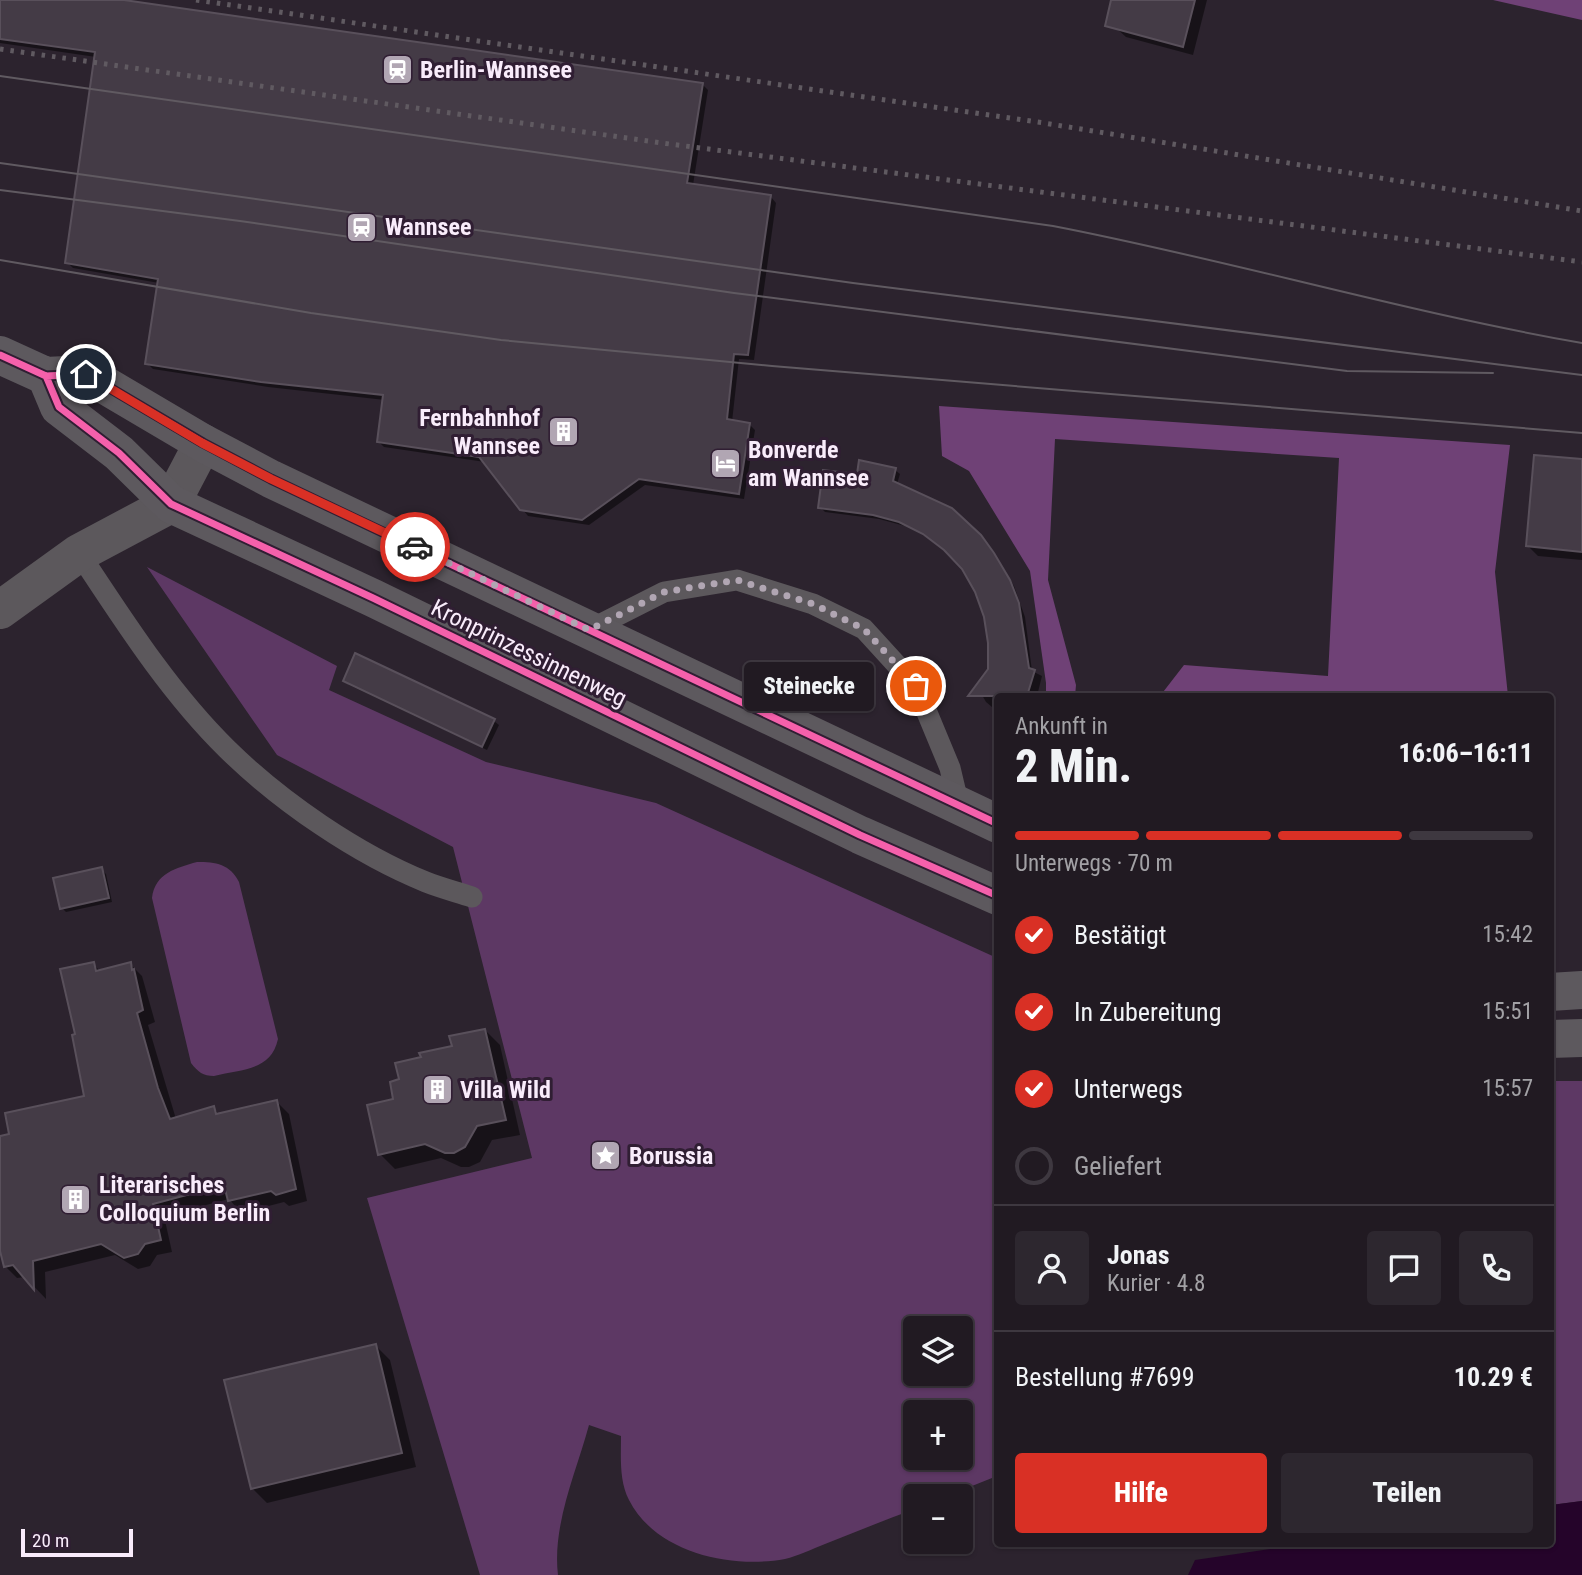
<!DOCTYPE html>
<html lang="de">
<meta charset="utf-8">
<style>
body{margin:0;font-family:"Roboto Condensed",sans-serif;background:#2d272f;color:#f1f3f6;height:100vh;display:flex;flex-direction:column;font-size:26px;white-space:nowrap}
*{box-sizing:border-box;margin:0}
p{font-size:23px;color:#a2a1a5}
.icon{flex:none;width:38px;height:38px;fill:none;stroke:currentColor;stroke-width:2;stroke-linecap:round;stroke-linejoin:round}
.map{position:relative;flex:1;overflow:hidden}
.sheet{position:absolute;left:994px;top:693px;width:560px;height:854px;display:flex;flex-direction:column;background:#211a22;border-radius:7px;box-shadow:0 2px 5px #0004,0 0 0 2px #3e3840}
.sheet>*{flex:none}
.fabs{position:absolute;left:903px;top:1316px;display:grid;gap:14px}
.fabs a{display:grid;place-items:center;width:70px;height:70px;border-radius:7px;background:#211a22;box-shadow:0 2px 5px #0004,0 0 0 2px #3e3840;font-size:35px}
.scale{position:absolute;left:21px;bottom:18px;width:112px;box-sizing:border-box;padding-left:7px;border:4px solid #f9ecfb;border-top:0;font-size:19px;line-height:24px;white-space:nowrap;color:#f9ecfb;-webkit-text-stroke:5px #301e33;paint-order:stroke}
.pin{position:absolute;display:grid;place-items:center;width:60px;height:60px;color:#fff;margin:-30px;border:4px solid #fff;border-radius:50%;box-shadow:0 2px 7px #0007}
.courier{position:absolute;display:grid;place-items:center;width:70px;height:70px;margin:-35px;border:5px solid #d93025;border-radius:50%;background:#fff;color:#222;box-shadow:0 2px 9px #0007}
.bubble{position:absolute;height:49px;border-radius:7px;background:#211a22;box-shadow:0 2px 5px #0004,0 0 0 2px #3e3840;font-size:23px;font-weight:800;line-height:49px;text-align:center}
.head em{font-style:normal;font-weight:800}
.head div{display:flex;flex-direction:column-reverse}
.head{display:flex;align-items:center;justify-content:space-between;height:119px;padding:0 21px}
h1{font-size:46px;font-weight:800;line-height:52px}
.bar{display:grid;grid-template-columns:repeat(4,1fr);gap:10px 7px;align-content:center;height:84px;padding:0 21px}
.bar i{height:9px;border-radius:5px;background:#3e3840}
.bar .selected{background:#d93025}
.bar p{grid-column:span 4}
.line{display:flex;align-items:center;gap:18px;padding:0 21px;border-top:2px solid #3e3840}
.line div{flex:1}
.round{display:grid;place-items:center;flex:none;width:74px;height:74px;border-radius:7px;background:#2d272f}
ol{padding:0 21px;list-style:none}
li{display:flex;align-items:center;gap:21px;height:77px}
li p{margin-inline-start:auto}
li .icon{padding:7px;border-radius:50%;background:#d93025;color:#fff;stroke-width:4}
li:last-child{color:#a2a1a5}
li i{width:38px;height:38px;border:4px solid #3e3840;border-radius:50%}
.primary-button{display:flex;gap:14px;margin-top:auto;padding:14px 21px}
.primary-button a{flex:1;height:80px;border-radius:7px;background:#d93025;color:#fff;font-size:28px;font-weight:800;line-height:80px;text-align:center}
.primary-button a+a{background:#2d272f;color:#f1f3f6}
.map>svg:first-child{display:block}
.green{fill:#5d3864;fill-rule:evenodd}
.forest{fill:#6f4176}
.water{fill:#25042a}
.shadow{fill:#0007}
.building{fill:#443b46;stroke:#59505b;stroke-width:2}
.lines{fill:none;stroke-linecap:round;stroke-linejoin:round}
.service{stroke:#5c585c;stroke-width:21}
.minor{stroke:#5c585c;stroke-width:38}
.secondary{stroke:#5d595e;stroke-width:38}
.tram{stroke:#605a61;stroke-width:2}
.rail{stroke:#605a61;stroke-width:5;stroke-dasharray:3.5 7;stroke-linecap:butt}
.cycleway-casing{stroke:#301e33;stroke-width:11}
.cycleway{stroke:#f560ab;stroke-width:7}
.done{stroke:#b1a6b3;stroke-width:7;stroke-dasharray:0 12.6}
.route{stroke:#d93025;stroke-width:9}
.labels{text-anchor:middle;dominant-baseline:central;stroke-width:6;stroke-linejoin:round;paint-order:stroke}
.poi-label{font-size:24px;font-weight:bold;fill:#f9ecfb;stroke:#301e33;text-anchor:start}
.street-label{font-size:24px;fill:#f9ecfb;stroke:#301e33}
</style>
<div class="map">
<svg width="1582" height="1575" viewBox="0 0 1582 1575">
<rect width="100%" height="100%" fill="#2c232e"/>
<path class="green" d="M147 567 337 666 329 690 486 762 656 803 997 958V1476L947 1496H915V1509C885 1520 855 1532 825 1544 812 1549 798 1556 785 1559 731 1569 656 1553 629 1500 619 1481 621 1457 621 1436L589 1425C576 1473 552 1525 558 1575H480L367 1198 532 1158 453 847 277 755ZM915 1328H961V1374H915ZM915 1412H961V1458H915Z
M197 862C216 862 230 864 239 882L278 1039C271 1071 242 1069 214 1076 203 1076 198 1072 191 1063L152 898C155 873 176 868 197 862Z
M1550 1081H1582V1501L1551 1505Z"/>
<path class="forest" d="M1493 0H1582V20Z
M939 406 1510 445 1495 572 1508 696H1160L1184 665 1328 676 1339 458 1055 439 1048 580 1076 685 1075 696H1046V683L1030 571 969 471 942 456Z"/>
<path class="water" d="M1582 1501V1575H1188L1195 1560 1304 1544H1550L1551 1505Z"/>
<path class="shadow" d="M0 0H109L702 84 708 90 693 185 771 197 776 203 754 360 739 359 732 422 749 424 755 430 744 499 645 485 589 525 528 516 485 462 384 447 378 441 385 400 268 387 153 369 147 363 159 283 73 268 67 262 96 57 0 43Z
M1123 0H1207L1193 55 1126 37 1116 28Z
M1582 461V560L1538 556 1528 546Z
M895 470 900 474 897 484 985 542 998 559 1014 586 1025 617 1032 671 1042 676 1037 696H998V712L986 702 982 695 989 670 990 643 986 616 977 592 963 568 949 552 929 538 905 526 879 519 825 512 820 507 858 476Z
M356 656 494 721 499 725 487 750 349 685 345 680Z
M101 869 106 874 112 902 66 912 62 908Z
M93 964 101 972 130 964 142 976 155 1022 148 1025 176 1119 213 1108 220 1115 277 1102 289 1114 307 1201 289 1206 284 1202 241 1213 229 1199 164 1216 172 1252 157 1255 150 1266 138 1269 115 1255 45 1272 46 1299 25 1277 17 1278 5 1266 0 1243V1138L11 1135 86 1097 77 1035Z
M485 1030 500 1045 520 1135 492 1140 480 1162 469 1167H461L441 1158 395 1169 380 1154 401 1081 423 1058 454 1047Z
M376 1346 390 1360 416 1467 267 1503 252 1488Z"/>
<path class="building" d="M0 0H124L703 83 687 183 771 195 748 355 734 354 727 419 750 423 739 494 639 479 582 520 520 510 479 457 377 442 383 395 261 382 145 364 158 279 65 263 95 52 0 39Z
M1111 0H1195L1183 47 1105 26Z
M1534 455 1582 459V552L1526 546Z
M859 460 896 468 893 481 952 508 981 535 994 553 1010 580 1019 603 1029 668 1035 670 1027 696H968L988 669V643L984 617 975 592 962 569 944 550 923 534 899 522 873 515 818 508 823 470 857 474Z
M355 653 495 719 482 747 343 681Z
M102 867 109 898 60 909 53 878Z
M94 962 96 971 131 962 132 970 134 969 143 1010 137 1013 158 1088 170 1119 214 1106 216 1114 277 1100 296 1189 276 1195 271 1191 228 1201 224 1185 153 1204 161 1240 145 1244 138 1254 124 1258 101 1244 33 1261 34 1290 13 1265 4 1267 0 1251V1136L9 1134 5 1113 84 1096 72 1035 75 1034 60 969Z
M485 1029 506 1120 477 1126 465 1147 454 1153H445L425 1144 378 1155 367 1105 393 1099 390 1082 399 1079 395 1063 421 1057 419 1053 452 1046 449 1036Z
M376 1344 402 1453 251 1489 224 1380Z"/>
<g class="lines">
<path class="service" d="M79 553C124 621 169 692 227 749 281 802 357 854 426 882 441 888 457 892 472 897
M589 630 664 592 737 580 813 604 864 629 916 686 950 768 959 806"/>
<path class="minor" d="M0 610 79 553 171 504 203 443"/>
<path class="secondary" d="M0 355 46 376 86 374 203 443 271 479 998 824
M46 376 59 407 119 453 171 504 373 598 860 835 998 896
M1550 992 1582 990
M1550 1039 1582 1038"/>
<path class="tram" d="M0 76 1053 226C1230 260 1404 312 1582 343
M0 163 853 283 1582 375
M0 190 240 221 734 293 1347 371 1493 373
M0 260 311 313 501 340 772 366 1582 433"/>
<path class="rail" d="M196 0 1044 123 1582 211
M0 49 662 143 1582 262"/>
<defs>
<path id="cycleway" d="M0 355 46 376 86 374 203 443 271 479 998 824
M46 376 59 407 119 453 171 504 373 598 860 835 998 896"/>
</defs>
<use href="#cycleway" class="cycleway-casing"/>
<use href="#cycleway" class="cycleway"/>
</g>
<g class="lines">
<path class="done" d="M415 547 589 630 664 592 737 580 813 604 864 629 916 686"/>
<path class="route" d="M86 374 202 443 271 479 415 547"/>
</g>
<defs>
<symbol id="station-square" viewBox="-11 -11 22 22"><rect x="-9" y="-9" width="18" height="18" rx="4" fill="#b1a6b3" stroke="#301e33"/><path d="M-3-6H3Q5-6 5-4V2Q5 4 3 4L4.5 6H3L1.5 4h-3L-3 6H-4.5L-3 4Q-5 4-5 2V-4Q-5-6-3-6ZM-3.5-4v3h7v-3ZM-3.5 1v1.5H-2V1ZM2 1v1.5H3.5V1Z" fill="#fff"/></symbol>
<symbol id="building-square" viewBox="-11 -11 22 22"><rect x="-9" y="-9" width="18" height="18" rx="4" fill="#b1a6b3" stroke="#301e33"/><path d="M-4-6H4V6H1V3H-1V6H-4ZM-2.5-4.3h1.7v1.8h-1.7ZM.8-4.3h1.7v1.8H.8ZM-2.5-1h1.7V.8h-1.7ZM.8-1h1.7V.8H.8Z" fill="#fff"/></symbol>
<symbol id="hotel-square" viewBox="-11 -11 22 22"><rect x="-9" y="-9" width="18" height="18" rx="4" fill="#b1a6b3" stroke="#301e33"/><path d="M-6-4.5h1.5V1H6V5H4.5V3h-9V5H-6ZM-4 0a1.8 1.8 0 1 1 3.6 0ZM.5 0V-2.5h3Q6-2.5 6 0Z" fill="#fff"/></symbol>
<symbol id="sight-square" viewBox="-11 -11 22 22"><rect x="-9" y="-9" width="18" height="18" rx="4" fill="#b1a6b3" stroke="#301e33"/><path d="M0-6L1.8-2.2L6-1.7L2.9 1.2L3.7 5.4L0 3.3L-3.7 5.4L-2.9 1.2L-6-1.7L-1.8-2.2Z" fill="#fff"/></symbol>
</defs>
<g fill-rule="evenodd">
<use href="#station-square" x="380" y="52" width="35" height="35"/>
<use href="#station-square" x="344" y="210" width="35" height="35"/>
<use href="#building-square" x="546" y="414" width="35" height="35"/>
<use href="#hotel-square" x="708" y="446" width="35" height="35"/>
<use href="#building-square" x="420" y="1072" width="35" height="35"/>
<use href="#sight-square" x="588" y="1138" width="35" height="35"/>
<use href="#building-square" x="58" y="1182" width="35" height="35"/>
</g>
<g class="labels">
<g class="poi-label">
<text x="420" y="70">Berlin-Wannsee</text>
<text x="385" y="227">Wannsee</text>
<text x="540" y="418" text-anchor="end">Fernbahnhof<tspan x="540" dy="28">Wannsee</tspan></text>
<text x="748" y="450">Bonverde<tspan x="748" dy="28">am Wannsee</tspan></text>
<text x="460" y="1090">Villa Wild</text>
<text x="629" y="1156">Borussia</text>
<text x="99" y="1185">Literarisches<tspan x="99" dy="28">Colloquium Berlin</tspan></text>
</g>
<g class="street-label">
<text transform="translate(529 653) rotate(26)">Kronprinzessinnenweg</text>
</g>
</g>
</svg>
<div class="fabs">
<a><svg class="icon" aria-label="layers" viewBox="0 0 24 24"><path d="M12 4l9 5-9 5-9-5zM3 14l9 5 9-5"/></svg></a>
<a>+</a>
<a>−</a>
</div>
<div class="scale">20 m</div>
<div class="pin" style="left:916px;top:686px;background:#ea580c"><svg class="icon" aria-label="bag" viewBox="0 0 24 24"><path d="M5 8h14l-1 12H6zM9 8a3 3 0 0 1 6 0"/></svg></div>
<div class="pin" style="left:86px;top:374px;background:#1f2937"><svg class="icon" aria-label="home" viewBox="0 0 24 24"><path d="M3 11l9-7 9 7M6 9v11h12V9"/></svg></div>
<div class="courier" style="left:415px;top:547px"><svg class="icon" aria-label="car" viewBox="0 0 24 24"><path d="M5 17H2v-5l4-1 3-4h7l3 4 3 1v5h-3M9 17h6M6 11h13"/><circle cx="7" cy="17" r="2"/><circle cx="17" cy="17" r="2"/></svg></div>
<div class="bubble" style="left:744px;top:662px;width:130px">Steinecke</div>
<section class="sheet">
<div class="head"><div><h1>2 Min.</h1><p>Ankunft in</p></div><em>16:06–16:11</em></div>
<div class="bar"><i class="selected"></i><i class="selected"></i><i class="selected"></i><i></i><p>Unterwegs · 70 m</p></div>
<ol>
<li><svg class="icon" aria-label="check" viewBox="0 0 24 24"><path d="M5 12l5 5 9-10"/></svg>Bestätigt<p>15:42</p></li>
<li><svg class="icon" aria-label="check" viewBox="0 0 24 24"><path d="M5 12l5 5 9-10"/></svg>In Zubereitung<p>15:51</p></li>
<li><svg class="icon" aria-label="check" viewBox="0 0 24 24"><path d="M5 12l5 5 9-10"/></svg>Unterwegs<p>15:57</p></li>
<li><i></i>Geliefert</li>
</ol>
<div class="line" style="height:126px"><a class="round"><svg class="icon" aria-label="person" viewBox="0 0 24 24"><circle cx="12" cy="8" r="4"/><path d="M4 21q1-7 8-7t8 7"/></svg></a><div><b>Jonas</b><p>Kurier · 4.8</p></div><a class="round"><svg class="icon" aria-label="chat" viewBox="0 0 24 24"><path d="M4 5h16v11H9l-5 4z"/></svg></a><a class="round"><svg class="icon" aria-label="phone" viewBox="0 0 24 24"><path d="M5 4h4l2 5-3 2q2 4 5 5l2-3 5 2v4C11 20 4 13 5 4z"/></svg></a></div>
<div class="line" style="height:91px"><div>Bestellung #7699</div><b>10.29 €</b></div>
<div class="primary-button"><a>Hilfe</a><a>Teilen</a></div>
</section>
</div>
